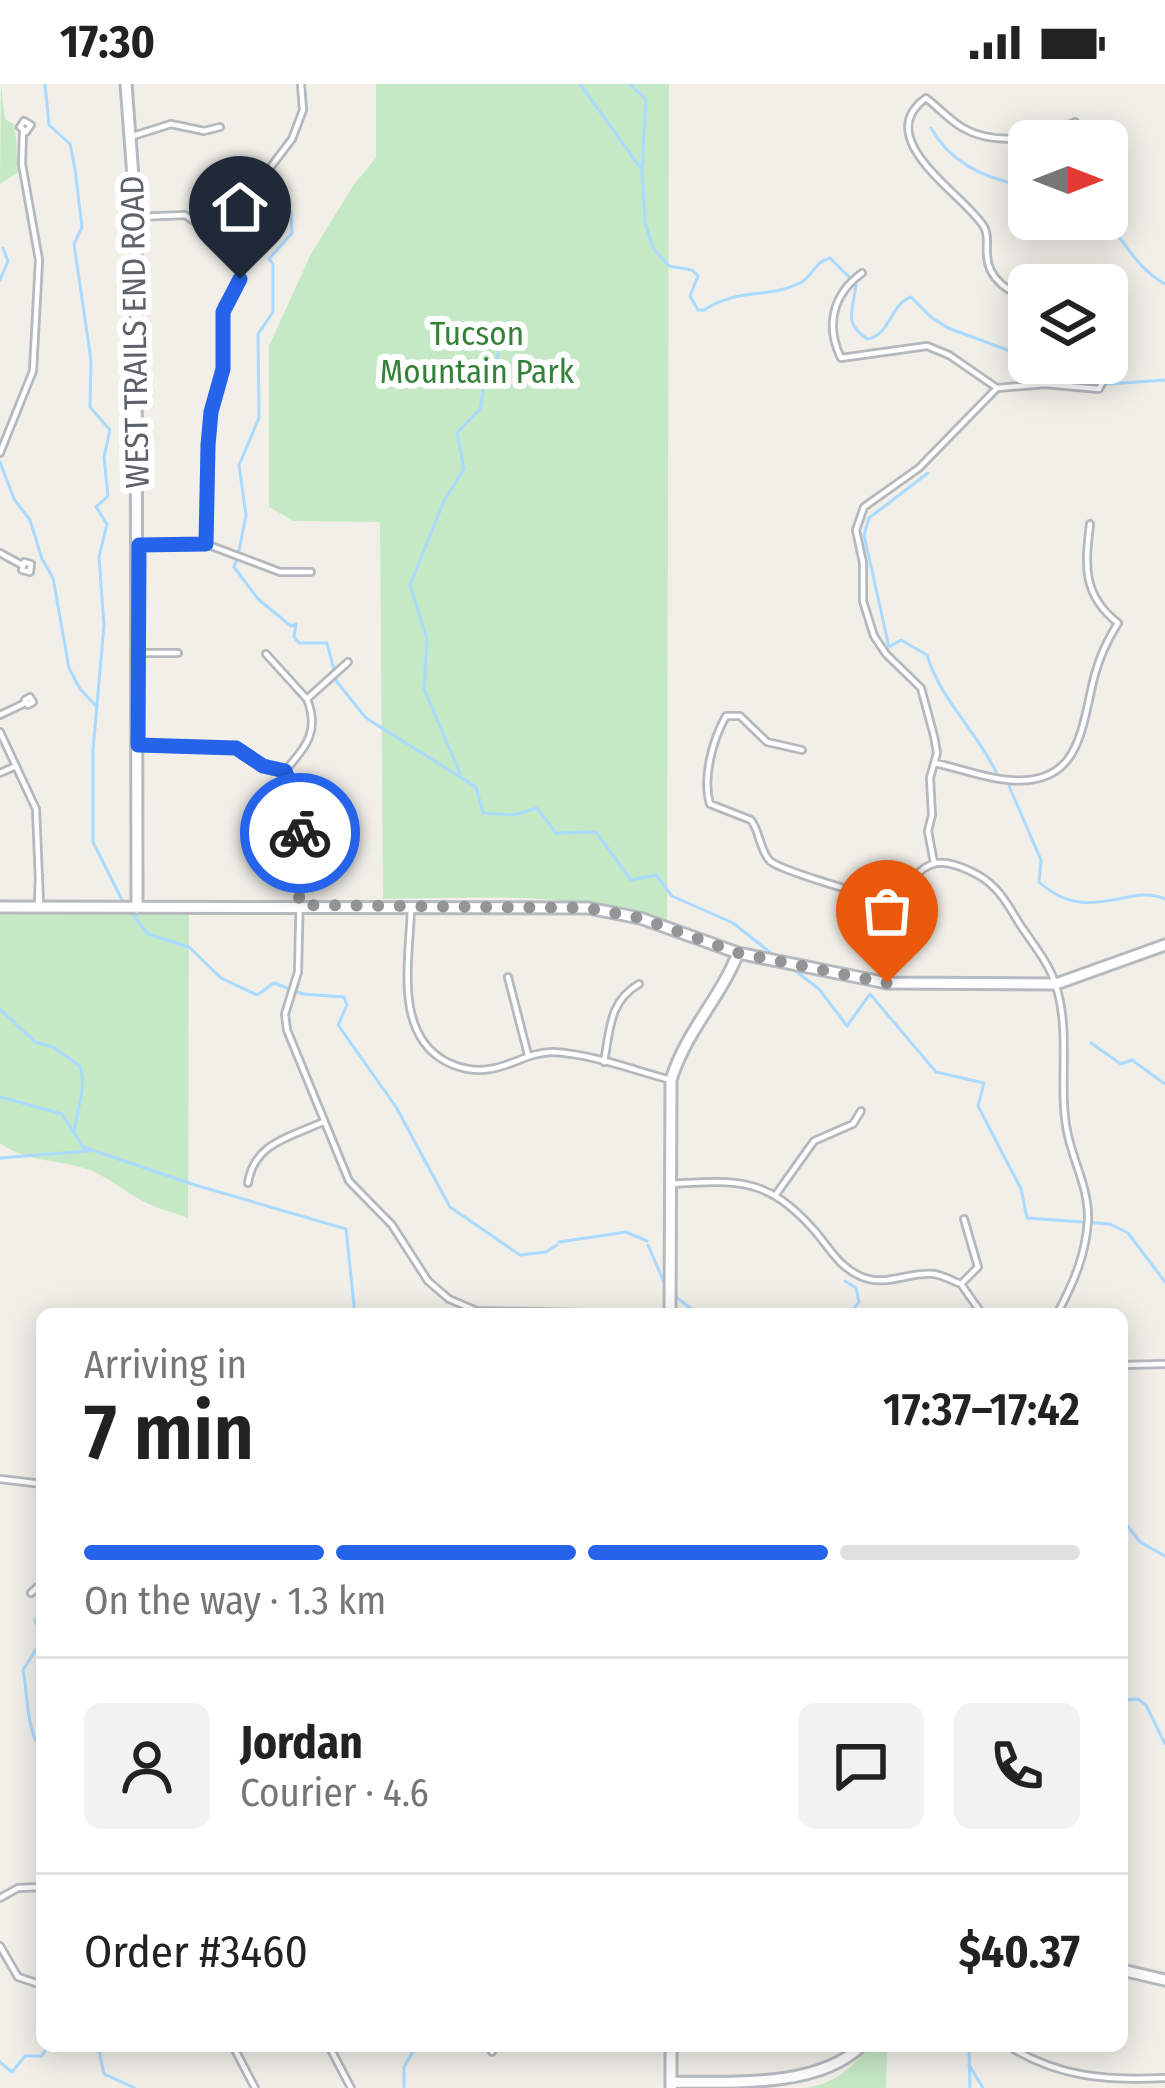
<!DOCTYPE html>
<meta charset="utf-8">
<style>
body{margin:0;font-family:"Fira Sans Condensed",sans-serif;background:#f2f2f2;color:#222;height:100vh;display:flex;flex-direction:column;font-size:45px;white-space:nowrap}
*{box-sizing:border-box;margin:0}
p{font-size:39px;color:#767676}
.icon{flex:none;width:66px;height:66px;fill:none;stroke:currentColor;stroke-width:2;stroke-linecap:round;stroke-linejoin:round}
.map{position:relative;flex:1;overflow:hidden}
.drawer{position:absolute;left:36px;top:1224px;width:1092px;height:744px;display:flex;flex-direction:column;background:#fff;border-radius:18px;box-shadow:0 6px 30px #0003}
.drawer>*{flex:none}
.needle{width:78px;rotate:90deg}
.controls{position:absolute;left:1008px;top:36px;display:grid;gap:24px}
.controls a{display:grid;place-items:center;width:120px;height:120px;border-radius:18px;background:#fff;box-shadow:0 6px 30px #0003;font-size:60px}
.pin{position:absolute;display:grid;place-items:center;width:102px;height:102px;color:#fff;margin:-123px -51px;border-radius:50% 50% 50% 0;rotate:-45deg;box-shadow:0 0 12px #0007}
.pin .icon{rotate:45deg}
.courier{position:absolute;display:grid;place-items:center;width:120px;height:120px;margin:-60px;border:9px solid #2563eb;border-radius:50%;background:#fff;color:#222;box-shadow:0 3px 15px #0007}
.headline em{font-style:normal;font-weight:600}
.headline div{display:flex;flex-direction:column-reverse}
.headline{display:flex;align-items:center;justify-content:space-between;height:204px;padding:0 48px}
h1{font-size:78px;font-weight:600;line-height:90px}
.bar{display:grid;grid-template-columns:repeat(4,1fr);gap:18px 12px;align-content:center;height:144px;padding:0 48px}
.bar i{height:15px;border-radius:9px;background:#e0e0e0}
.bar .on{background:#2563eb}
.bar p{grid-column:span 4}
.line{display:flex;align-items:center;gap:30px;padding:0 48px;border-top:3px solid #e0e0e0}
.line div{flex:1}
.round{display:grid;place-items:center;flex:none;width:126px;height:126px;border-radius:18px;background:#f2f2f2}
.status{display:flex;justify-content:space-between;align-items:center;height:84px;padding:0 60px;background:#fff;direction:ltr}
.status svg{height:33px;fill:currentColor}
.map>svg:first-child{display:block}
.green{fill:#c5e8c5}
.lines{fill:none;stroke-linecap:round;stroke-linejoin:round}
.stream{stroke:#aadaff;stroke-width:3}
.street-casing{stroke:#b5b8bc;stroke-width:10}
.secondary-casing{stroke:#b6babf;stroke-width:15}
.street{stroke:#fff;stroke-width:4.5}
.secondary{stroke:#fff;stroke-width:9}
.done{stroke:#929495;stroke-width:12;stroke-dasharray:0 21.6}
.route{stroke:#2563eb;stroke-width:15}
.labels{text-anchor:middle;dominant-baseline:central;stroke-width:12;stroke-linejoin:round;paint-order:stroke}
.street-label{font-size:33px;fill:#5f6368;stroke:#fff}
.park-label{font-size:33px;fill:#348238;stroke:#fff}
</style>
<div class="status"><b>17:30</b><svg viewBox="0 0 49 12"><path d="M0 12V9h3v3zM5 12V6h3v6zM10 12V3h3v9zM15 12V0h3v12zM26 1h20v11H26zM47 4h2v5h-2z"/></svg></div>
<div class="map">
<svg width="1165" height="2004" viewBox="0 0 1165 2004">
<rect width="100%" height="100%" fill="#f1efe8"/>
<path class="green" d="M1 0 5 35 15 41 18 88 0 100Z
M376 0H669L667 836C575 807 479 814 383 815L380 438 294 437 269 423V262L311 170 353 102 376 74Z
M0 827H189L188 1134C176 1129 163 1126 151 1121 130 1112 113 1096 92 1087 60 1074 29 1080 0 1059Z
M869 1962H887L886 2004H803C831 2002 853 1984 869 1962Z"/>
<g class="lines">
<path class="stream" d="M45 0 49 41 70 60 75 85 82 143 74 160 91 276 90 323 110 346 104 373 108 412 96 423 107 440 99 473 104 541 93 666V758L123 818
M580 0 642 86 645 138 653 164 669 182 692 186 698 192 690 212 698 226H704C739 203 769 215 800 199 814 191 814 178 830 174L856 200C854 225 842 238 867 255 890 252 890 220 911 213L932 234 948 244 1029 274
M629 0 646 15 642 86
M931 44C950 78 981 92 1018 101L1021 93 1029 95
M1104 135C1128 160 1133 181 1165 200
M0 196 8 177 3 164
M1043 279 1109 300 1165 296
M0 378 14 415 30 436 42 475 53 494 69 584 80 605 96 622
M928 389 869 434 864 451 889 563 901 556 927 571C941 617 976 646 996 688
M239 467 246 431 239 381 259 334 258 250 273 228V180L269 175 292 149 291 128
M237 474 234 483 258 515 291 542 296 540 294 553 299 559H327L337 598 366 634 476 703 483 729 514 731 537 724 556 749 596 748 631 796 656 791 672 812 733 839 776 873
M460 689 424 605 427 555 410 501 444 417 464 385 457 349 480 325 485 296 497 291 496 276 508 237
M1009 702 1041 776 1039 798C1089 843 1129 798 1165 815
M129 826 148 850 189 863 221 894 257 911 274 899 303 910 344 913 347 921 338 941 396 1023 450 1123 520 1171 546 1168 557 1161
M789 882 819 905 847 942 870 910 936 988 984 999 978 1022 1021 1105 1027 1134 1110 1140 1128 1149 1165 1198
M0 925 35 958 53 963 80 982C87 1005 77 1021 75 1046
M1091 959 1121 980 1132 976 1165 1000
M0 1013 62 1030 83 1063 195 1101 346 1145 355 1230
M0 1074 88 1067
M559 1158 626 1148 647 1157
M648 1161 666 1203
M845 1197 856 1204 859 1218 854 1225 857 1230
M672 1210 698 1230
M1122 1435 1140 1458 1165 1472
M42 1520 35 1537 42 1556 23 1586C28 1609 26 1650 42 1665
M1122 1616 1138 1615 1146 1621 1165 1660
M98 1962 104 1990 135 2004
M969 1962 970 2004
M0 1978 12 1988 25 1972H42L48 1962
M969 1981 983 2004
M404 2004V1983L416 1962"/>
<defs>
<path id="street" d="M24 37 31 41 26 48 20 43Z
M133 52 171 40 204 47 220 43
M136 133 185 131 221 156 246 160
M862 189C833 210 825 241 841 274L927 262 949 271 997 304
M1029 217C1009 207 988 196 987 171 986 161 989 151 984 143 966 112 869 55 926 14 938 23 949 36 963 44 996 63 1044 54 1075 38
M0 369 33 287 39 176 22 80 23 47
M206 460 208 361 211 329 223 285V221L240 195 248 149 270 84 292 55 303 26 301 0
M139 461 206 460 280 488H311
M0 469 22 481
M24 478 31 480 30 488 22 486Z
M138 569H178
M266 570 306 614
M30 613 33 618 28 621 25 616Z
M0 631 25 619
M0 648 36 725 40 820
M138 661 236 664 263 682 285 687 299 724 301 762 298 888 285 930 287 946 349 1097 392 1141 428 1197 449 1215 477 1227 634 1230
M802 666 767 658 740 632H726C713 655 702 694 710 720L751 736C760 748 760 767 770 777 779 785 872 815 882 812 926 801 916 758 978 791 998 802 1008 821 1019 839 1032 859 1050 880 1056 902 1071 949 1058 1000 1067 1047 1073 1078 1089 1104 1088 1136 1086 1171 1073 1200 1057 1230
M935 679C959 684 984 694 1008 696 1082 703 1081 643 1095 590 1100 572 1108 555 1118 539 1082 511 1085 481 1090 440
M285 687C306 662 320 648 307 615L348 578
M0 689 16 682
M299 724 345 721
M934 779 928 747 932 731 930 694 937 669 934 652 921 604 886 570 874 552 863 517V479L856 446 864 423 919 384 997 304 1045 300 1099 305 1109 286 1107 270
M38 819 39 790
M411 823C410 874 393 948 445 977 458 984 475 988 490 985 512 982 529 968 553 968 592 970 633 986 671 996
M508 893 528 971
M604 978C610 946 609 917 639 900
M248 1099C254 1059 290 1053 323 1038
M670 1100C738 1096 767 1093 814 1146 829 1163 838 1182 860 1192 886 1204 909 1187 934 1190 942 1191 953 1197 961 1200
M777 1109 814 1057 853 1040 861 1027
M964 1135 978 1183 961 1200 982 1230
M1122 1281 1165 1280
M0 1395 42 1400
M31 1509 42 1499
M0 1814 18 1804 42 1803
M0 1862 18 1893 42 1901
M233 1962 255 2004
M329 1962 351 2004
M492 1962V1968
M1009 1962C1057 1993 1108 1997 1165 1994"/>
<path id="secondary" d="M126 0 136 133 137 824
M0 823 588 824 640 834 738 869 887 899 1056 900 1165 861
M670 1230 671 996C686 947 720 915 738 869
M1122 1886 1165 1896
M671 1998C732 1998 818 2004 861 1962
M671 2004V1962"/>
</defs>
<use href="#street" class="street-casing"/>
<use href="#secondary" class="secondary-casing"/>
<use href="#street" class="street"/>
<use href="#secondary" class="secondary"/>
</g>
<g class="lines">
<path class="done" d="M300 749 299 821 587 824 640 834 738 869 887 899"/>
<path class="route" d="M240 195 223 228V285L211 328 208 361 206 460 139 461 138 661 236 664 263 682 285 687 299 724 300 749"/>
</g>
<g class="labels">
<g class="street-label">
<text transform="translate(135 248) rotate(-91)">WEST TRAILS END ROAD</text>
</g>
<g class="park-label">
<text x="477" y="250">Tucson<tspan x="477" dy="38">Mountain Park</tspan></text>
</g>
</g>
</svg>
<div class="controls">
<a><svg class="needle" viewBox="-14 -14 28 28"><path d="M0-13l5 13h-10z" fill="#e53935"/><path d="M0 13l5-13h-10z" fill="#767676"/></svg></a>
<a><svg class="icon" aria-label="layers" viewBox="0 0 24 24"><path d="M12 4l9 5-9 5-9-5zM3 14l9 5 9-5"/></svg></a>
</div>
<div class="pin" style="left:887px;top:899px;background:#ea580c"><svg class="icon" aria-label="bag" viewBox="0 0 24 24"><path d="M5 8h14l-1 12H6zM9 8a3 3 0 0 1 6 0"/></svg></div>
<div class="pin" style="left:240px;top:195px;background:#1f2937"><svg class="icon" aria-label="home" viewBox="0 0 24 24"><path d="M3 11l9-7 9 7M6 9v11h12V9"/></svg></div>
<div class="courier" style="left:300px;top:749px"><svg class="icon" aria-label="bike" viewBox="0 0 24 24"><circle cx="6" cy="16" r="4"/><circle cx="18" cy="16" r="4"/><path d="M6 16l4-8h5l3 8M10 8l3 8H6M13 5h3"/></svg></div>
<section class="drawer">
<div class="headline"><div><h1>7 min</h1><p>Arriving in</p></div><em>17:37–17:42</em></div>
<div class="bar"><i class="on"></i><i class="on"></i><i class="on"></i><i></i><p>On the way · 1.3 km</p></div>
<div class="line" style="height:216px"><a class="round"><svg class="icon" aria-label="person" viewBox="0 0 24 24"><circle cx="12" cy="8" r="4"/><path d="M4 21q1-7 8-7t8 7"/></svg></a><div><b>Jordan</b><p>Courier · 4.6</p></div><a class="round"><svg class="icon" aria-label="chat" viewBox="0 0 24 24"><path d="M4 5h16v11H9l-5 4z"/></svg></a><a class="round"><svg class="icon" aria-label="phone" viewBox="0 0 24 24"><path d="M5 4h4l2 5-3 2q2 4 5 5l2-3 5 2v4C11 20 4 13 5 4z"/></svg></a></div>
<div class="line" style="height:156px"><div>Order #3460</div><b>$40.37</b></div>
</section>
</div>
